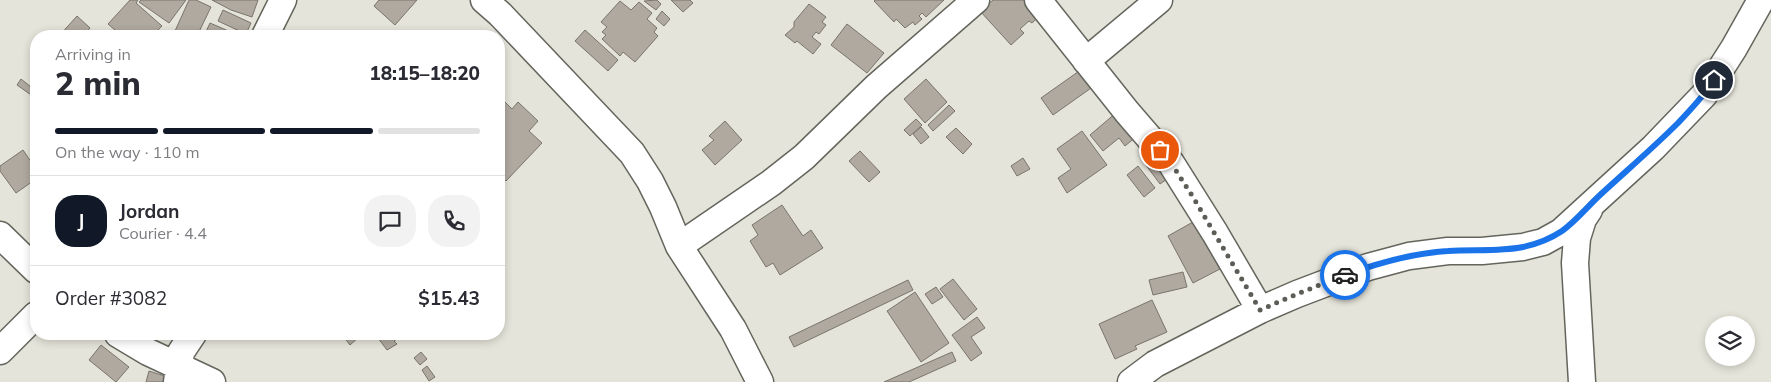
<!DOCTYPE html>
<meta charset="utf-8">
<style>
body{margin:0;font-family:Mulish,sans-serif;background:#f2f2f3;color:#2b2b33;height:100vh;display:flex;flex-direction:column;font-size:19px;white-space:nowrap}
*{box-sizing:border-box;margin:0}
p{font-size:16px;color:#7c7c81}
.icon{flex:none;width:28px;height:28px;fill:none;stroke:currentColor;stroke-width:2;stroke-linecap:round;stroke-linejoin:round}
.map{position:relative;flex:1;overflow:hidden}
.details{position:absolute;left:30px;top:30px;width:475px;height:310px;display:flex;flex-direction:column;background:#fff;border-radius:20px;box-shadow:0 2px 8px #0003}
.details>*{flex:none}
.fabs{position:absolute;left:1705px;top:316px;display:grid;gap:10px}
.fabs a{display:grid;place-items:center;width:50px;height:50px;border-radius:50%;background:#fff;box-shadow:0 2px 8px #0003;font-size:25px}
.pin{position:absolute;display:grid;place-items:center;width:42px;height:42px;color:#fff;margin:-21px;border:2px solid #fff;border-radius:50%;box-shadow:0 1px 5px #0007}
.courier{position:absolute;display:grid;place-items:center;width:50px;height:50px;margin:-25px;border:4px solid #1a73e8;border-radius:50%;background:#fff;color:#222;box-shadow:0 1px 6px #0007}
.overview em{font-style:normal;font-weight:800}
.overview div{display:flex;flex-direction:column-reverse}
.overview{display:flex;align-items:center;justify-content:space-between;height:85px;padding:0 25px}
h1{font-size:32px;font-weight:800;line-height:38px}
.bar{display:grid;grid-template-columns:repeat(4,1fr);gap:8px 5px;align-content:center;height:60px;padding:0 25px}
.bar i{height:6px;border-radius:4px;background:#e1e1e2}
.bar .on{background:#111827}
.bar p{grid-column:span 4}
.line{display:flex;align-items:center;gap:12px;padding:0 25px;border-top:1px solid #e1e1e2}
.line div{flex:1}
.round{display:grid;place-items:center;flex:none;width:52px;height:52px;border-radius:20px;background:#f2f2f3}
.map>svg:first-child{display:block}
.building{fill:#afa9a0;stroke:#7a746c}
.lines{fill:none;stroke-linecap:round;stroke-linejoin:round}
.street-casing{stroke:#64655c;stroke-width:29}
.street{stroke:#fff;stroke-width:26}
.done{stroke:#5d5d57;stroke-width:5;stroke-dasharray:0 9}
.route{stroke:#1a73e8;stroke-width:6}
</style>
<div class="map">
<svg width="1771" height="382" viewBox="0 0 1771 382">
<rect width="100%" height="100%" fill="#e4e4da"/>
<path class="building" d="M130 0H138L136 3 162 26 152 36H122L108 24Z
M141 0H186L169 23 139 2Z
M189 0H196L211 7 197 36H187L175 31Z
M212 0H258L252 17 231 10Z
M379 0H417L395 25 374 6Z
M657 0 661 4 656 10 644 1Z
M671 0H690L693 3 683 12Z
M875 0H944L926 17 922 13 919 16 922 19 915 25 913 22 905 28 896 19 894 22 874 1Z
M993 0H1034L1044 12 1032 23 1029 21 1020 29 1024 33 1011 45 980 11Z
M620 1 631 10 639 2 652 13 647 19 657 28 654 32 658 36 635 62 623 52 620 56 602 39 606 35 602 32 607 27 601 22Z
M809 4 826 17 822 22 826 25 819 34 816 32 812 37 821 44 813 54 797 41 795 43 785 35 794 27V22Z
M223 10 251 23 246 34 218 21Z
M662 11 670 19 664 26 656 19Z
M77 16 90 28 86 33 90 36H59Z
M210 23 240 36H204Z
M847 24 884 53 867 73 831 45Z
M585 30 618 60 608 71 575 41Z
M1082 69 1094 86 1053 115 1041 98Z
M21 79 36 91 34 97 17 85Z
M926 79 947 102 925 123 904 99Z
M502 99 512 109 518 102 538 121 529 131 542 143 506 181 499 174V103Z
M949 105 955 111 933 131 928 125Z
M1117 112 1137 136 1125 146 1119 138 1103 151 1090 135Z
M916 119 922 125 910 136 904 130Z
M725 121 742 140 715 165 702 150 714 140 709 136Z
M921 127 929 137 921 144 913 134Z
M956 128 972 144 963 154 946 137Z
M1082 131 1107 165 1067 193 1058 178 1071 169 1057 149Z
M23 150 36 169V179L16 193 0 171V166Z
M860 151 880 172 869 182 849 161Z
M1155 152 1173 175 1160 184 1143 161Z
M1023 158 1030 169 1017 176 1011 166Z
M1138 166 1155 188 1144 197 1127 175Z
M782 205 803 236 811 230 823 248 780 275 773 263 766 267 750 241 758 235 752 225Z
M1193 222 1220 269 1193 283 1168 236Z
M1183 272 1187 287 1153 295 1149 280Z
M953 279 977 309 964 320 940 289Z
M908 280 913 290 794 347 789 337Z
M936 287 943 297 932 304 925 294Z
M915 292 949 343 921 362 887 311Z
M1152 300 1167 332 1135 346 1137 349 1115 359 1099 324Z
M977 317 985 328 971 337 982 353 971 361 952 335Z
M348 334H356L359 337 350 345 344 337Z
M375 334H404L394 341 397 344 387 350Z
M101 345 129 367 116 382 89 360Z
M421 352 427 359 420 365 414 358Z
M952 352 956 361 909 382H884Z
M427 366 435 377 429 381 422 370Z
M149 371 171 378 170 382H146Z"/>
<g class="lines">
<defs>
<path id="street" d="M484 0 500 14 632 153 650 181 663 207 679 246 733 329 760 382
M1038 0 1127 112 1171 163 1215 233 1260 310
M265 36 283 0
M1086 61 1159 0
M0 235 36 270
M679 246 771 183 804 157 876 87 976 0
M118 334 148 352 212 382
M0 351 36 315
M177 382 181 352 193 334
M1131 382 1155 364 1260 310 1297 294 1368 267 1409 256 1448 251H1482L1523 247 1543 242 1561 232 1653 148 1704 95 1734 48 1761 0
M1582 382 1575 263 1577 238 1583 219 1589 210"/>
</defs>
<use href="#street" class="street-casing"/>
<use href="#street" class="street"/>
</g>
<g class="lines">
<path class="done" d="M1160 150 1171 163 1193 197 1260 310 1297 294 1345 275"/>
<path class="route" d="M1345 275C1378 263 1412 253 1448 251 1473 249 1498 252 1523 247 1537 244 1550 239 1562 231 1576 221 1587 207 1600 195 1626 171 1653 148 1678 123 1691 109 1704 96 1714 80"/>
</g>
</svg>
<div class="fabs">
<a><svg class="icon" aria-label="layers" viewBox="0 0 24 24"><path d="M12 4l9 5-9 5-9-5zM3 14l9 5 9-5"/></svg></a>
</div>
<div class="pin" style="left:1160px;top:150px;background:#ea580c"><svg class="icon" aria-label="bag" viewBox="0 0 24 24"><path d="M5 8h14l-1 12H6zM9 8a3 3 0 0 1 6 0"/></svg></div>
<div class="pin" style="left:1714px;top:80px;background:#1f2937"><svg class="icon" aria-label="home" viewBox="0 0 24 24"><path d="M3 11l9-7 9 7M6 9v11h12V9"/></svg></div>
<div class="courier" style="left:1345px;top:275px"><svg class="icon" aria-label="car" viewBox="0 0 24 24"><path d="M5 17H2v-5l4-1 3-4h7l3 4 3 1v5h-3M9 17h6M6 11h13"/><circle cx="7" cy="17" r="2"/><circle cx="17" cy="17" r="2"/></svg></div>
<section class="details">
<div class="overview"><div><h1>2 min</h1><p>Arriving in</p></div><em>18:15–18:20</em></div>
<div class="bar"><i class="on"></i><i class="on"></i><i class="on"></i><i></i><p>On the way · 110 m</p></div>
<div class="line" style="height:90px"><b class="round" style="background:#111827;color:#fff">J</b><div><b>Jordan</b><p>Courier · 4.4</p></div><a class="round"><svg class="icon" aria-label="chat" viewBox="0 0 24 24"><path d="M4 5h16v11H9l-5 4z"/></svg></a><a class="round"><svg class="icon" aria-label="phone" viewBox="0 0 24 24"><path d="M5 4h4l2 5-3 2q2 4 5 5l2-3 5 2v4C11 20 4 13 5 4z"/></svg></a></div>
<div class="line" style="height:65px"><div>Order #3082</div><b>$15.43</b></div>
</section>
</div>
